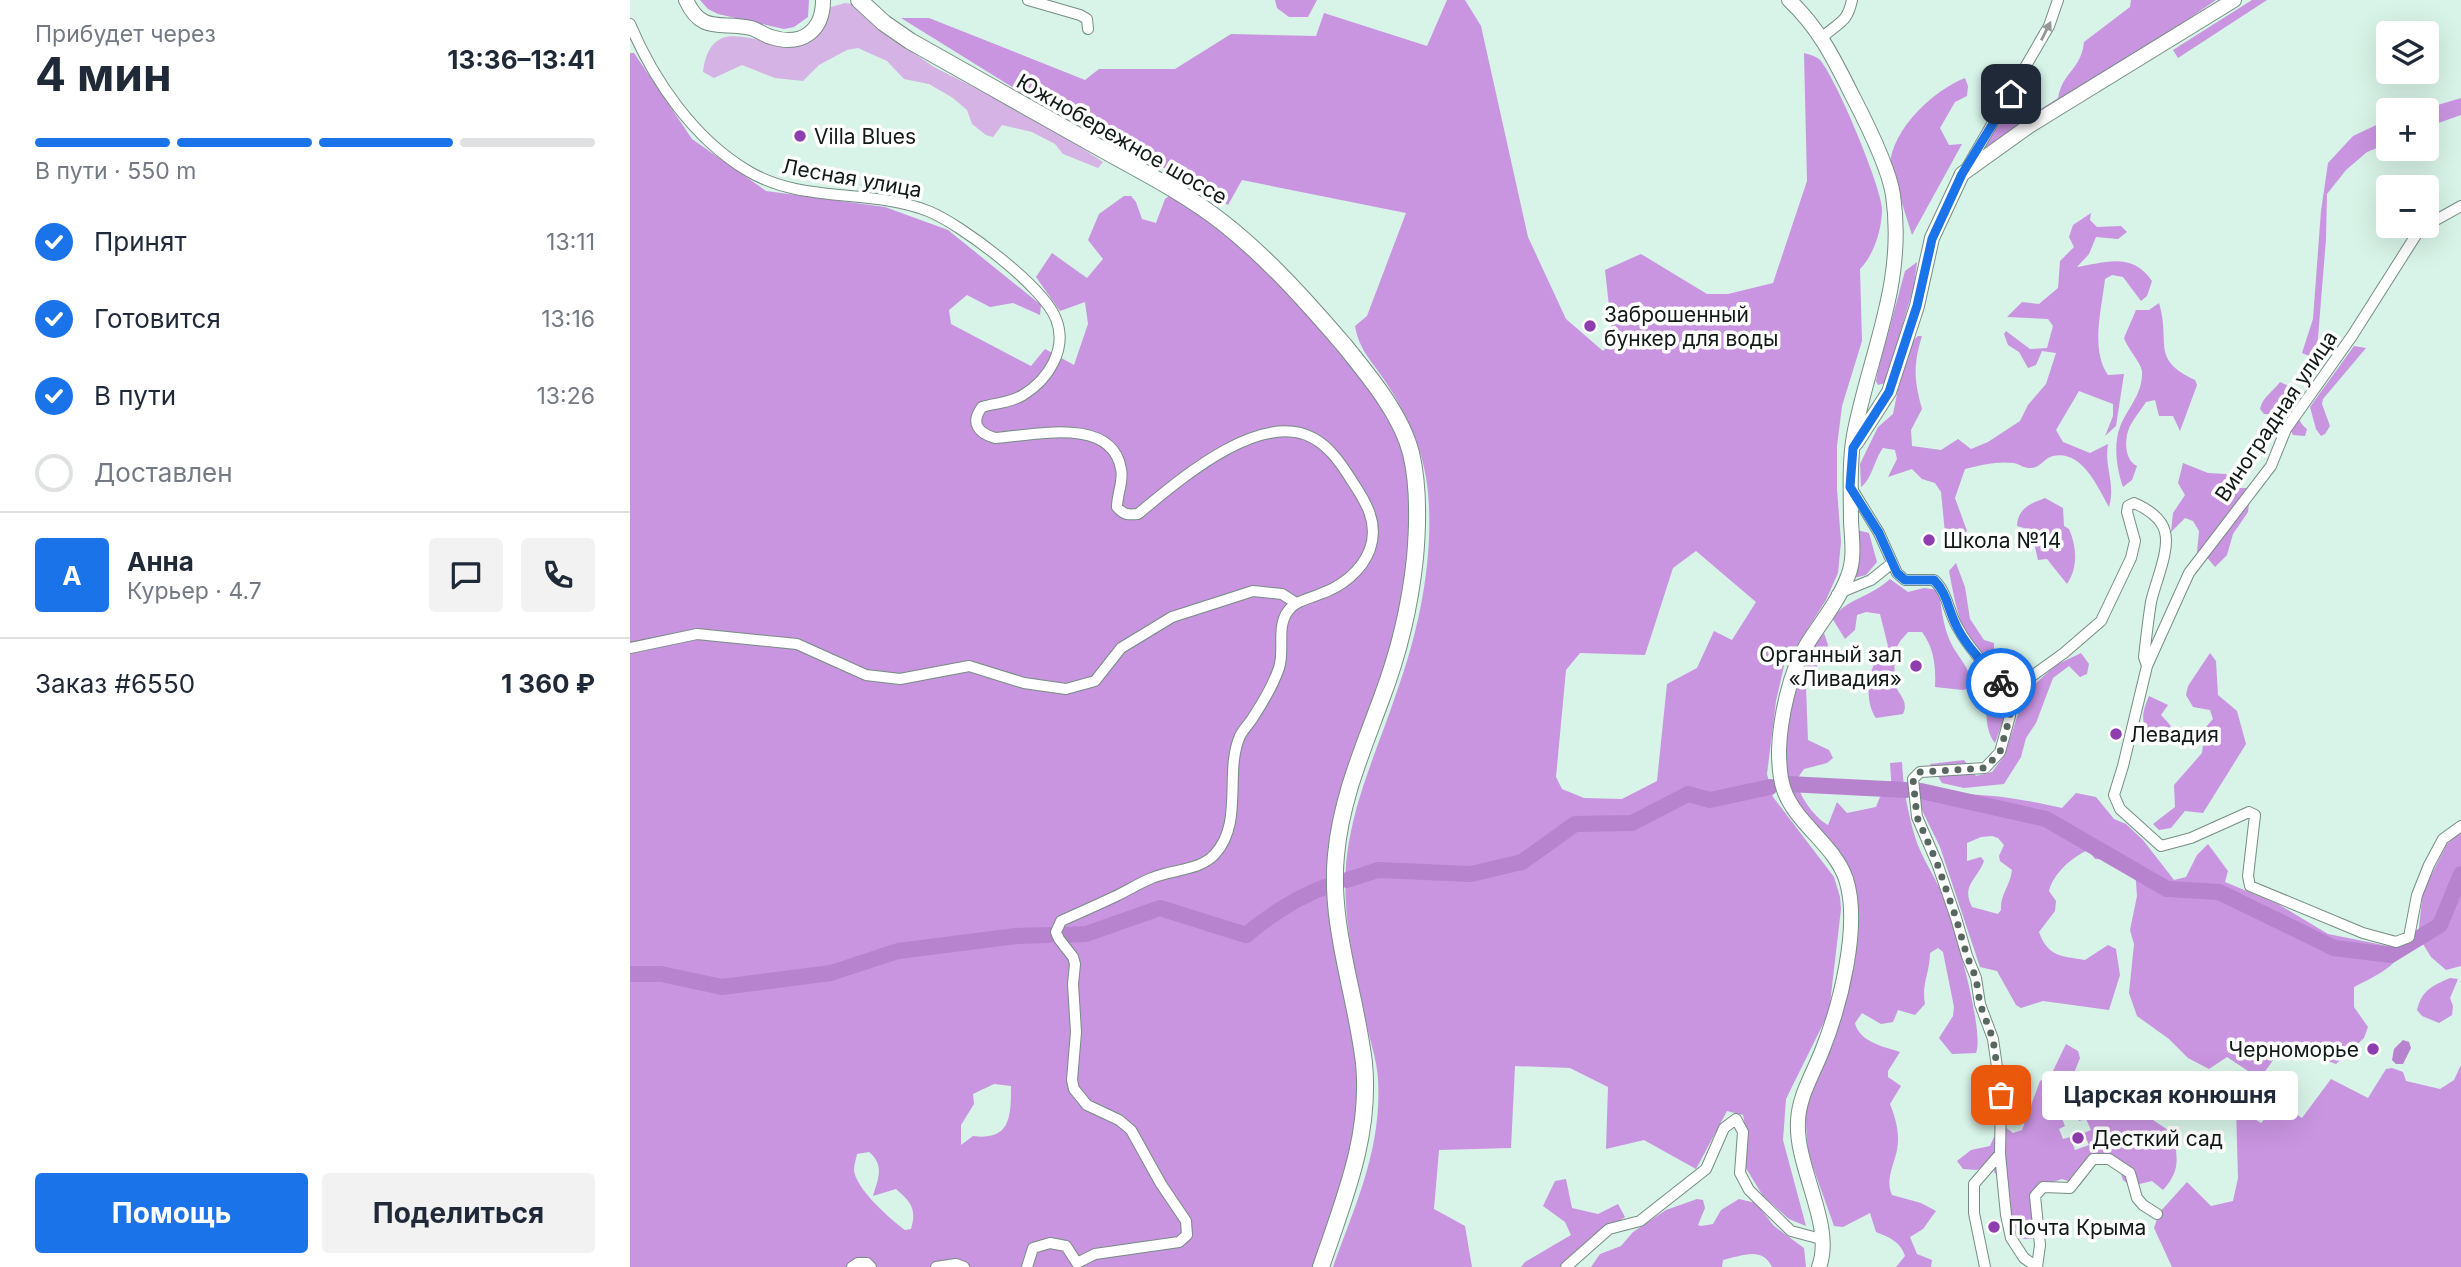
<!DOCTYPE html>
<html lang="ru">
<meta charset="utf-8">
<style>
body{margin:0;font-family:Inter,sans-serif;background:#f2f2f3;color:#1f2937;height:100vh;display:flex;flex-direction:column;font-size:26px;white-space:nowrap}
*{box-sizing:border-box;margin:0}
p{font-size:23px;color:#747a83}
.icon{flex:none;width:38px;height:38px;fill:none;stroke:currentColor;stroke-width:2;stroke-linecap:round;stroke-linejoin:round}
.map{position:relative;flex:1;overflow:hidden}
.details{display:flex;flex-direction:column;background:#fff;width:630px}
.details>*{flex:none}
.buttons{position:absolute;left:1746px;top:21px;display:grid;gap:14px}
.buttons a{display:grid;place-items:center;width:63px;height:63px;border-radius:7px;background:#fff;box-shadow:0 7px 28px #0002;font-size:35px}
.pin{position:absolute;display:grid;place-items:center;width:60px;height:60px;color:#fff;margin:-30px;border-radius:14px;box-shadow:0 4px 10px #0006}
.courier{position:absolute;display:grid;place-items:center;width:70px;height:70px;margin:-35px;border:5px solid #1a73e8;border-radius:50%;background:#fff;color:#222;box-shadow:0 2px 9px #0007}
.bubble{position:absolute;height:49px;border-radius:7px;background:#fff;box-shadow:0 7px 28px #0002;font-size:23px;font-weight:700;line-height:49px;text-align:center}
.head em{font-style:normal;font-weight:700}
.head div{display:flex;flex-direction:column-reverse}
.head{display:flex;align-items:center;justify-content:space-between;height:119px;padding:0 35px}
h1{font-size:46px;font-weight:700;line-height:52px}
.bar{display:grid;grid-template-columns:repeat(4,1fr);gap:10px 7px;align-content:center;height:84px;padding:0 35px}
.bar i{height:9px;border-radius:5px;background:#e0e1e3}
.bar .active{background:#1a73e8}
.bar p{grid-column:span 4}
.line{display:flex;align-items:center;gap:18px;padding:0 35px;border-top:2px solid #e0e1e3}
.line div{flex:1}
.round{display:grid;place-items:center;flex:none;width:74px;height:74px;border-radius:7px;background:#f2f2f3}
ol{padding:0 35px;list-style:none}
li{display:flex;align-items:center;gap:21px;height:77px}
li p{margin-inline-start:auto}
li .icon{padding:7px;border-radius:50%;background:#1a73e8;color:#fff;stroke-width:4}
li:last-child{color:#747a83}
li i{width:38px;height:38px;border:4px solid #e0e1e3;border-radius:50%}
.cta{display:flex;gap:14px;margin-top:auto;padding:14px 35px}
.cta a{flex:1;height:80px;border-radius:7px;background:#1a73e8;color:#fff;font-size:28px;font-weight:700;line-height:80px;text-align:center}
.cta a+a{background:#f2f2f3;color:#1f2937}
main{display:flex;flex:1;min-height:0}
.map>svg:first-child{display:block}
.green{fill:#d6b3e5}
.forest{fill:#c994e0;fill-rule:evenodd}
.water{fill:#b783ce}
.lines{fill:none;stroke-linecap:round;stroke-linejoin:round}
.river{stroke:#b783ce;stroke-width:16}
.minor-casing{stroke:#758e82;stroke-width:12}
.major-casing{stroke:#758e82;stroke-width:16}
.highway-casing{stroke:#758e82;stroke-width:18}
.minor{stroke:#fff;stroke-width:10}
.major{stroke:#fff;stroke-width:14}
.highway{stroke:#fff;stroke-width:16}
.oneway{fill:#949897}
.done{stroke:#576760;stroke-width:7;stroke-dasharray:0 12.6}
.route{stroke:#1a73e8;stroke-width:9}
.poi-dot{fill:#8f3ead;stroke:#fff;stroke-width:2.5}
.labels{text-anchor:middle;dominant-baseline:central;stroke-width:7;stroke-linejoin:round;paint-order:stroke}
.poi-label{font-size:21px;fill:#121b17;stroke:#fff;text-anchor:start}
.street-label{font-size:21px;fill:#121b17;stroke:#fff}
</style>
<main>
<section class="details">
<div class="head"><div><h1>4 мин</h1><p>Прибудет через</p></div><em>13:36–13:41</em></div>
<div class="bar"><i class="active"></i><i class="active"></i><i class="active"></i><i></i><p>В пути · 550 m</p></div>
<ol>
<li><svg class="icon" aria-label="check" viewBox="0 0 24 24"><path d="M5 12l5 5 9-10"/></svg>Принят<p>13:11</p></li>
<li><svg class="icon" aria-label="check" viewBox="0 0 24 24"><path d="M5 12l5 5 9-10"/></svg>Готовится<p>13:16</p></li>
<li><svg class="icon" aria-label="check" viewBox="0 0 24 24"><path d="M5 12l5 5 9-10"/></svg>В пути<p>13:26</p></li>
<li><i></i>Доставлен</li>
</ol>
<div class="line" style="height:126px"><b class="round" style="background:#1a73e8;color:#fff">А</b><div><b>Анна</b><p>Курьер · 4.7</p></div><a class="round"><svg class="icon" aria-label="chat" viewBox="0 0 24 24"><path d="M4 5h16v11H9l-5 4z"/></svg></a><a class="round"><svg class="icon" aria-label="phone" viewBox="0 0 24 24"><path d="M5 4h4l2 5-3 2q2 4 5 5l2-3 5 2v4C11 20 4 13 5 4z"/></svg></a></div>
<div class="line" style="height:91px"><div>Заказ #6550</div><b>1 360 ₽</b></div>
<div class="cta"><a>Помощь</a><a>Поделиться</a></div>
</section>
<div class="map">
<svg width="1831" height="1267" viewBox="0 0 1831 1267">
<rect width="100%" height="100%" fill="#d8f3e7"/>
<path class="green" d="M215 3 222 4 232 10 261 38 304 67 412 122 473 162 468 168 433 154 425 144 402 132 372 125 363 137 356 135 342 124 337 110 323 98 299 84 274 79 257 61 228 48 217 50 189 65 173 81 145 78 112 65 84 78 73 72C82 0 147 63 183 40 193 33 196 18 201 7Z"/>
<path class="forest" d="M70 0H179L178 17 164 27 154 29 88 14 78 9Z
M645 0H687L678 17H659L647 8Z
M817 0H835L851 26 898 237 936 319 973 351 983 342 975 270 1011 254 1077 294H1098L1143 283 1177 181 1174 53C1178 54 1185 56 1189 59 1204 73 1252 188 1252 209 1252 229 1244 255 1230 269L1232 341 1212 406 1207 446V489L1211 542 1208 573 1196 600 1154 666 1146 701 1137 774 1143 797 1204 877 1210 897 1211 909 1199 1012 1156 1099 1153 1140 1176 1226 1159 1219 1133 1196 1114 1165 1118 1143 1113 1115 1097 1111 1066 1169 1014 1140 976 1149 978 1087 940 1068 885 1066 881 1148 809 1150 804 1209 835 1226 842 1267H703C726 1203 752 1149 748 1079 747 1060 740 1041 736 1022 725 969 710 910 717 855 724 799 748 748 766 694 789 631 804 560 798 492 794 451 778 415 755 381 742 361 729 350 725 326L737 316 776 213 612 180 598 205 551 177 387 90 271 18H299L455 80 469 69H545L601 34 686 36 694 13 797 46ZM1066 551 1126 602 1102 640 1084 631 1067 668 1037 684 1027 781 992 799 954 798 932 789 926 777 936 670 950 653 1015 655 1043 568Z
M1501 0H1586L1332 174 1381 94 1399 117 1428 98C1433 71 1451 70 1454 42L1500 7Z
M1622 0H1637L1548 58 1543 50Z
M0 53H4L62 139 136 191 255 207 318 230 411 305 410 315 383 303 360 307 337 295 319 310 321 324 401 366 415 349 444 365 458 324 455 302 430 311 406 277 422 253 457 278 473 259 458 240 469 214 494 196H501L506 202 512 219 526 223 535 199 543 193 616 249 690 325 741 388 767 434 779 473 783 525 771 624 705 821 719 1021 726 1063 727 1121 707 1203 682 1267H0ZM364 1084 381 1086C381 1116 381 1141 343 1136L331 1145V1125L344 1104 343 1094ZM239 1152C255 1165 248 1179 243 1196L266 1189C281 1202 287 1209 281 1229L275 1230C261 1220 225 1188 224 1170 224 1165 226 1159 227 1154Z
M1335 78 1338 86 1337 96 1325 102 1310 128 1319 145 1332 144 1282 235 1260 165C1262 129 1304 90 1335 78Z
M1831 98V115L1797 127V110H1791Z
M1759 119V143L1737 152 1716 170 1697 194 1696 239 1687 350 1693 362 1672 353 1683 319 1691 211 1698 163 1723 136Z
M1461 213 1460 220 1467 227 1491 226 1497 232 1488 239 1466 237 1459 254 1447 267C1474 263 1502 251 1522 281L1517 296 1511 301 1493 277 1482 275 1475 279C1472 307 1460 350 1478 375L1494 374 1486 426 1475 436 1483 416V404L1449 391 1426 430 1433 442 1460 453 1478 444C1474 469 1486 482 1479 507 1467 486 1452 450 1423 456 1414 458 1410 469 1399 468 1394 468 1389 464 1384 463 1367 461 1351 465 1335 469L1325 498 1337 531 1329 539 1318 537 1315 533 1311 492 1305 483 1292 479 1282 469 1258 477 1267 459 1265 450 1253 448C1244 460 1242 479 1231 487L1230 464 1248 427 1263 414 1274 359 1281 342 1288 336H1292C1283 365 1284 380 1292 409L1281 430 1282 446 1311 450 1328 439 1341 449 1358 442 1390 421 1398 405 1416 384 1426 353 1412 351 1406 365 1398 368 1389 352 1378 345 1374 334 1376 331 1400 349 1417 348 1423 326 1418 319 1377 317 1392 302 1409 304 1428 288 1430 261 1444 247 1439 237 1443 225Z
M1287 262 1284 286 1257 378 1255 383 1248 385 1246 381 1248 371 1275 271Z
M1529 303C1541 343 1520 359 1565 380L1567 385 1550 431 1543 416H1529L1525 400 1516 402C1511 410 1504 418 1500 426 1494 438 1494 460 1507 466L1502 480 1493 487C1487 470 1483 445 1490 427 1497 408 1513 395 1512 371 1511 363 1498 349 1494 338L1506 310H1519Z
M1724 346 1736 348 1693 399 1692 404 1700 426 1695 434 1691 436 1686 429 1680 407Z
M1650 382 1669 391C1666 405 1665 420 1677 429L1675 436 1663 435C1655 419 1653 414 1634 414L1630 409C1633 396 1643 392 1650 382Z
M1553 463 1578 473 1596 474 1609 488H1621L1618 512 1603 534 1597 555 1585 567 1575 555 1567 552 1569 531 1563 521 1555 518 1541 532 1543 513 1555 495 1548 483Z
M1415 498 1433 508 1434 526 1439 529C1447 547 1448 568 1437 584L1417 559 1408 560 1401 530 1387 526C1388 508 1400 504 1415 498Z
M1227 530 1239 533 1247 562 1236 575 1224 578Z
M1326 563 1335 587 1340 619 1354 640 1364 643V655L1358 658C1330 641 1325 601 1319 571Z
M1260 579 1278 592 1294 588 1309 590C1311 607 1313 625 1320 641 1328 659 1341 666 1341 687L1333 690 1305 687C1306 666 1304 648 1292 632H1278C1275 636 1270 640 1268 645 1264 655 1263 679 1267 689 1272 698 1278 703 1273 714L1246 718C1236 704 1237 680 1244 664 1247 658 1254 651 1258 646L1250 614 1236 612 1227 615 1225 630 1215 639 1202 618C1222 596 1239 598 1260 579Z
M1194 633 1198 645 1176 687 1178 740 1199 750 1203 758 1197 763 1174 769C1172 772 1169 775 1168 779 1165 793 1187 820 1198 825L1207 802 1217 813 1246 807 1250 797 1262 793 1260 763 1272 762C1273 787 1278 813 1285 837 1291 857 1305 876 1313 896 1323 922 1355 1031 1346 1053L1322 1054 1309 1038 1323 1016 1324 1007 1313 952 1308 948 1300 953C1300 972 1291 985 1295 1004L1285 1015 1268 1010 1263 1022 1251 1024 1232 1013 1225 1023C1229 1042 1255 1047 1270 1052L1258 1071V1077L1271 1086 1260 1104C1266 1119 1270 1134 1267 1150 1264 1165 1255 1180 1262 1195L1291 1203 1306 1211 1293 1229 1280 1237 1287 1254 1302 1260 1301 1267H1266L1275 1256C1271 1242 1259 1237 1246 1232L1240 1213 1213 1227 1204 1226 1178 1153 1175 1112 1211 1014 1225 896 1162 802 1153 751 1163 700 1180 652Z
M1451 653 1459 664 1457 674 1450 677 1439 666 1423 678 1406 723 1396 738 1391 757 1374 784 1334 788 1312 783 1300 764 1334 760 1346 776 1362 772 1374 756 1395 693 1426 665Z
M1580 653 1586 661 1588 695 1607 711 1616 744 1573 813 1555 811 1541 828 1529 830 1523 824 1545 807 1544 785 1572 753 1575 728 1583 719 1580 710 1563 707 1556 695 1558 686Z
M1362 693 1375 716 1365 743C1355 732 1356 710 1357 696Z
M1519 696 1538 705 1531 715 1541 726 1532 734H1518C1510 720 1513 710 1519 696Z
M1446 793 1466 797 1484 819 1496 824 1513 840 1544 880 1556 877 1567 855 1578 844 1598 871 1595 882 1648 904 1698 934 1773 949C1764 969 1743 977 1724 987V1007L1738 1027 1734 1038 1706 1064 1693 1059 1674 1042H1658L1646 1045 1644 1059 1633 1074 1621 1073 1597 1057 1579 1069 1558 1058 1539 1039 1507 1016 1499 993 1504 944 1500 930 1507 896 1505 869 1494 860 1465 859 1458 850C1442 857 1423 874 1419 891L1426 901 1425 911 1409 932C1418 957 1431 956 1455 960L1478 945 1486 949 1490 975 1479 1010 1413 1001 1391 1008 1386 1005 1367 971 1350 967 1310 847 1289 804 1291 798C1327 788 1395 799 1432 808ZM1362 836 1368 838 1374 845 1369 856 1370 861 1382 870C1380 887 1370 894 1371 910L1368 914 1342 907C1331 885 1347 880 1354 861L1351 857 1337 861V843L1351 837Z
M1831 832V966L1816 970 1801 957 1788 936 1793 891 1817 844Z
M1820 978 1828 979 1820 998 1823 1006 1822 1015 1809 1023 1792 1016 1787 1010C1792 990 1802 986 1820 978Z
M1436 1044 1448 1051 1450 1058 1444 1073C1451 1086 1463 1084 1476 1082L1505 1108 1544 1134C1547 1159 1551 1170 1533 1190L1522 1181 1501 1186 1493 1180 1488 1164 1471 1153 1460 1161 1457 1176 1450 1185 1432 1179 1408 1187V1227L1402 1239H1393L1381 1222 1378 1186 1364 1172 1366 1159 1347 1170 1333 1169 1327 1161 1341 1150 1360 1146 1370 1123 1383 1133 1392 1130 1410 1081 1422 1073ZM1445 1110 1449 1121 1456 1119 1461 1130 1454 1133 1459 1145 1445 1150 1440 1137 1433 1139 1429 1129 1435 1126 1431 1116Z
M1831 1065V1267H1542L1524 1228 1529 1213 1557 1182 1581 1206 1603 1201 1608 1178 1606 1107 1631 1123 1650 1103 1672 1118 1701 1079 1738 1098 1756 1069 1762 1068 1773 1072 1776 1081 1810 1089 1824 1080Z
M936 1179 942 1208 968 1214 988 1204 995 1217 958 1243 930 1267H891L895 1262 941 1235 935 1222 913 1206 925 1181Z
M1067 1199 1073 1200 1075 1208 1068 1225 1071 1226 1083 1224 1091 1210 1109 1199 1126 1203 1144 1226 1174 1248 1176 1267H1142C1132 1246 1112 1256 1093 1260L1092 1267H961L970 1254 991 1246 1003 1232 1036 1210Z"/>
<path class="water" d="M1773 1040 1779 1042 1781 1048 1773 1064H1766L1762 1060 1764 1049Z"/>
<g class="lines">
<path class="river" d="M1158 784 1276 790
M1291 791 1416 819 1537 889 1589 892 1704 948 1761 955 1810 925 1831 874
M717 880 748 870 841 874 892 862 945 824 1002 823 1058 794 1080 800 1140 787
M434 935 456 934 530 908 616 935C641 914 669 896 700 885
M0 974H31L92 987 201 973 268 951 386 936 419 935"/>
<defs>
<path id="minor" d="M398 0 450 15 457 19 458 29
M0 24C24 81 64 139 118 171 173 204 239 188 298 211 331 224 414 287 426 319 438 349 418 380 393 395 380 403 366 403 352 407 340 423 348 433 365 438 401 436 482 415 491 469 494 480 487 494 487 507 494 515 498 515 508 514 547 482 629 409 683 438 700 447 712 465 722 481 736 502 749 523 740 549 732 571 711 587 690 594 679 599 666 600 658 611 646 627 655 650 649 668 643 685 632 704 622 719 618 725 613 730 610 736 594 772 614 822 585 854 570 871 542 869 522 878 509 883 497 891 484 897 467 905 449 913 431 921L426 932 429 939 443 957 445 964 443 984 446 1032 442 1080 444 1089 457 1105 489 1120 501 1130 531 1184 556 1221 557 1235 549 1242 465 1254 447 1263 436 1246 420 1243 403 1248 397 1267
M1193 37C1208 22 1217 24 1222 0
M1336 169 1419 26 1428 0
M1797 225 1831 206
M1797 226 1788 232 1722 336 1656 429 1641 466 1559 573 1517 666 1493 766 1484 795 1490 809 1531 846 1561 838 1619 812 1625 815 1618 876 1620 886 1733 933 1766 942 1779 937 1787 895 1799 865 1813 839 1831 826
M1222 489 1249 533 1267 573 1275 580H1304C1318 593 1318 612 1328 628 1341 652 1362 672 1380 692V716L1370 752 1355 768 1290 772 1283 779 1287 817 1307 863 1326 918 1337 956 1346 978 1350 1004 1363 1039 1371 1095 1370 1154 1376 1215 1381 1238 1394 1258 1407 1267 1410 1245 1405 1196 1413 1187 1440 1188 1463 1159H1479L1500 1173 1507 1198 1513 1205 1527 1214
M1207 594 1241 580 1261 564
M0 648 67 634 167 644 236 675 270 679 339 666 394 683 436 689 465 681 491 648 542 617 623 591 652 594 666 603
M1380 692 1434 653 1471 621 1501 558 1505 541 1497 512 1498 506 1504 503C1516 508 1532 518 1535 532 1540 551 1525 583 1521 602 1518 621 1516 639 1514 657L1516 663
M222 1267 228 1263H237L241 1267
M306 1267 326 1264 334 1267
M936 1267 979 1229 1010 1221 1076 1169 1094 1128 1106 1119 1113 1132 1110 1173 1119 1190 1161 1231 1191 1239
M1355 1267 1344 1213V1184L1370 1154"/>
<path id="major" d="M56 0C72 35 91 21 121 28 128 30 134 35 141 37 172 47 193 31 193 0
M1159 0C1189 28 1204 59 1222 95 1235 120 1259 168 1263 195 1276 283 1240 352 1224 435 1219 464 1221 493 1221 522 1222 540 1225 559 1218 576 1209 601 1190 623 1176 646 1160 672 1150 718 1149 750 1149 762 1150 779 1154 790 1166 824 1204 844 1216 879 1231 926 1210 1006 1192 1051 1183 1074 1169 1096 1168 1121 1165 1167 1205 1226 1189 1267
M1226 443 1259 392 1287 306 1302 238 1332 174 1399 126 1604 0"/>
<path id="highway" d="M229 0 254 23 280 41C343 77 407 112 470 148 511 171 555 193 592 222 637 257 677 302 714 345 739 376 771 414 781 453 789 486 788 524 785 558 780 606 769 652 752 697 733 749 711 799 706 855 699 925 726 994 734 1063 741 1136 714 1199 691 1267"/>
</defs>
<use href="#minor" class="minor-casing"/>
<use href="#major" class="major-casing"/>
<use href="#highway" class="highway-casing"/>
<use href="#minor" class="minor"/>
<use href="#major" class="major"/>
<use href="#highway" class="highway"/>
</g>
<defs><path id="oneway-solid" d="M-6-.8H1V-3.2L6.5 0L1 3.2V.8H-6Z" transform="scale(1.75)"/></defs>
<use class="oneway" href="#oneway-solid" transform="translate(1416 31) rotate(-63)"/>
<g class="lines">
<path class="done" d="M1371 1095 1363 1039 1350 1004 1346 978 1337 956 1326 918 1307 863 1287 817 1283 779 1290 772 1355 768 1370 752 1380 716V692L1371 683"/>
<path class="route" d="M1371 683C1356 665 1336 647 1326 625 1318 609 1317 593 1304 580H1275L1267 573 1249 533 1220 487 1223 448 1259 392 1287 306 1302 239 1332 174 1381 94"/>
</g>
<g class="poi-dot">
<circle cx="170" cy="136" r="7"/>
<circle cx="960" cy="326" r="7"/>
<circle cx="1299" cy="540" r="7"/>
<circle cx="1286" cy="666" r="7"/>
<circle cx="1486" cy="734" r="7"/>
<circle cx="1743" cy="1049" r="7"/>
<circle cx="1448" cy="1138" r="7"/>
<circle cx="1364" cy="1227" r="7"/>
</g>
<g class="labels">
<g class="poi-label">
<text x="184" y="136">Villa Blues</text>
<text x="974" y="314">Заброшенный<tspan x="974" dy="24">бункер для воды</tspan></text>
<text x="1313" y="540">Школа №14</text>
<text x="1272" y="654" text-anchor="end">Органный зал<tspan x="1272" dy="24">«Ливадия»</tspan></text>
<text x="1500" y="734">Левадия</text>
<text x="1729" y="1049" text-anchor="end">Черноморье</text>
<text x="1462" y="1138">Десткий сад</text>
<text x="1378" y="1227">Почта Крыма</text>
</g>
<g class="street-label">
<text transform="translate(492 139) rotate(30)">Южнобережное шоссе</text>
<text transform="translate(222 178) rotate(10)">Лесная улица</text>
<text transform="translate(1646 416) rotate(-56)">Виноградная улица</text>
</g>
</g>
</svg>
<div class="buttons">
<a><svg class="icon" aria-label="layers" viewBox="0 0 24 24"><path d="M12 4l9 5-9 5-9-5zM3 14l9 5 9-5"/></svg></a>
<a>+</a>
<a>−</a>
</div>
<div class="pin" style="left:1371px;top:1095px;background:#ea580c"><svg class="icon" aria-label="bag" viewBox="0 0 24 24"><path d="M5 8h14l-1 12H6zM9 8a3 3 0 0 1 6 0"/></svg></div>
<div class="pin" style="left:1381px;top:94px;background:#1f2937"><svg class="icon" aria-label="home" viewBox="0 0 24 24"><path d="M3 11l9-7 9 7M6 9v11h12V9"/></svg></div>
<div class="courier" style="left:1371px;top:683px"><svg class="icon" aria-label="bike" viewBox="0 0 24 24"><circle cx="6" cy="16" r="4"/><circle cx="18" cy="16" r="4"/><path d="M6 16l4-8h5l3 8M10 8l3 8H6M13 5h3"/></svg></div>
<div class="bubble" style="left:1412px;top:1071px;width:256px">Царская конюшня</div>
</div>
</main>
